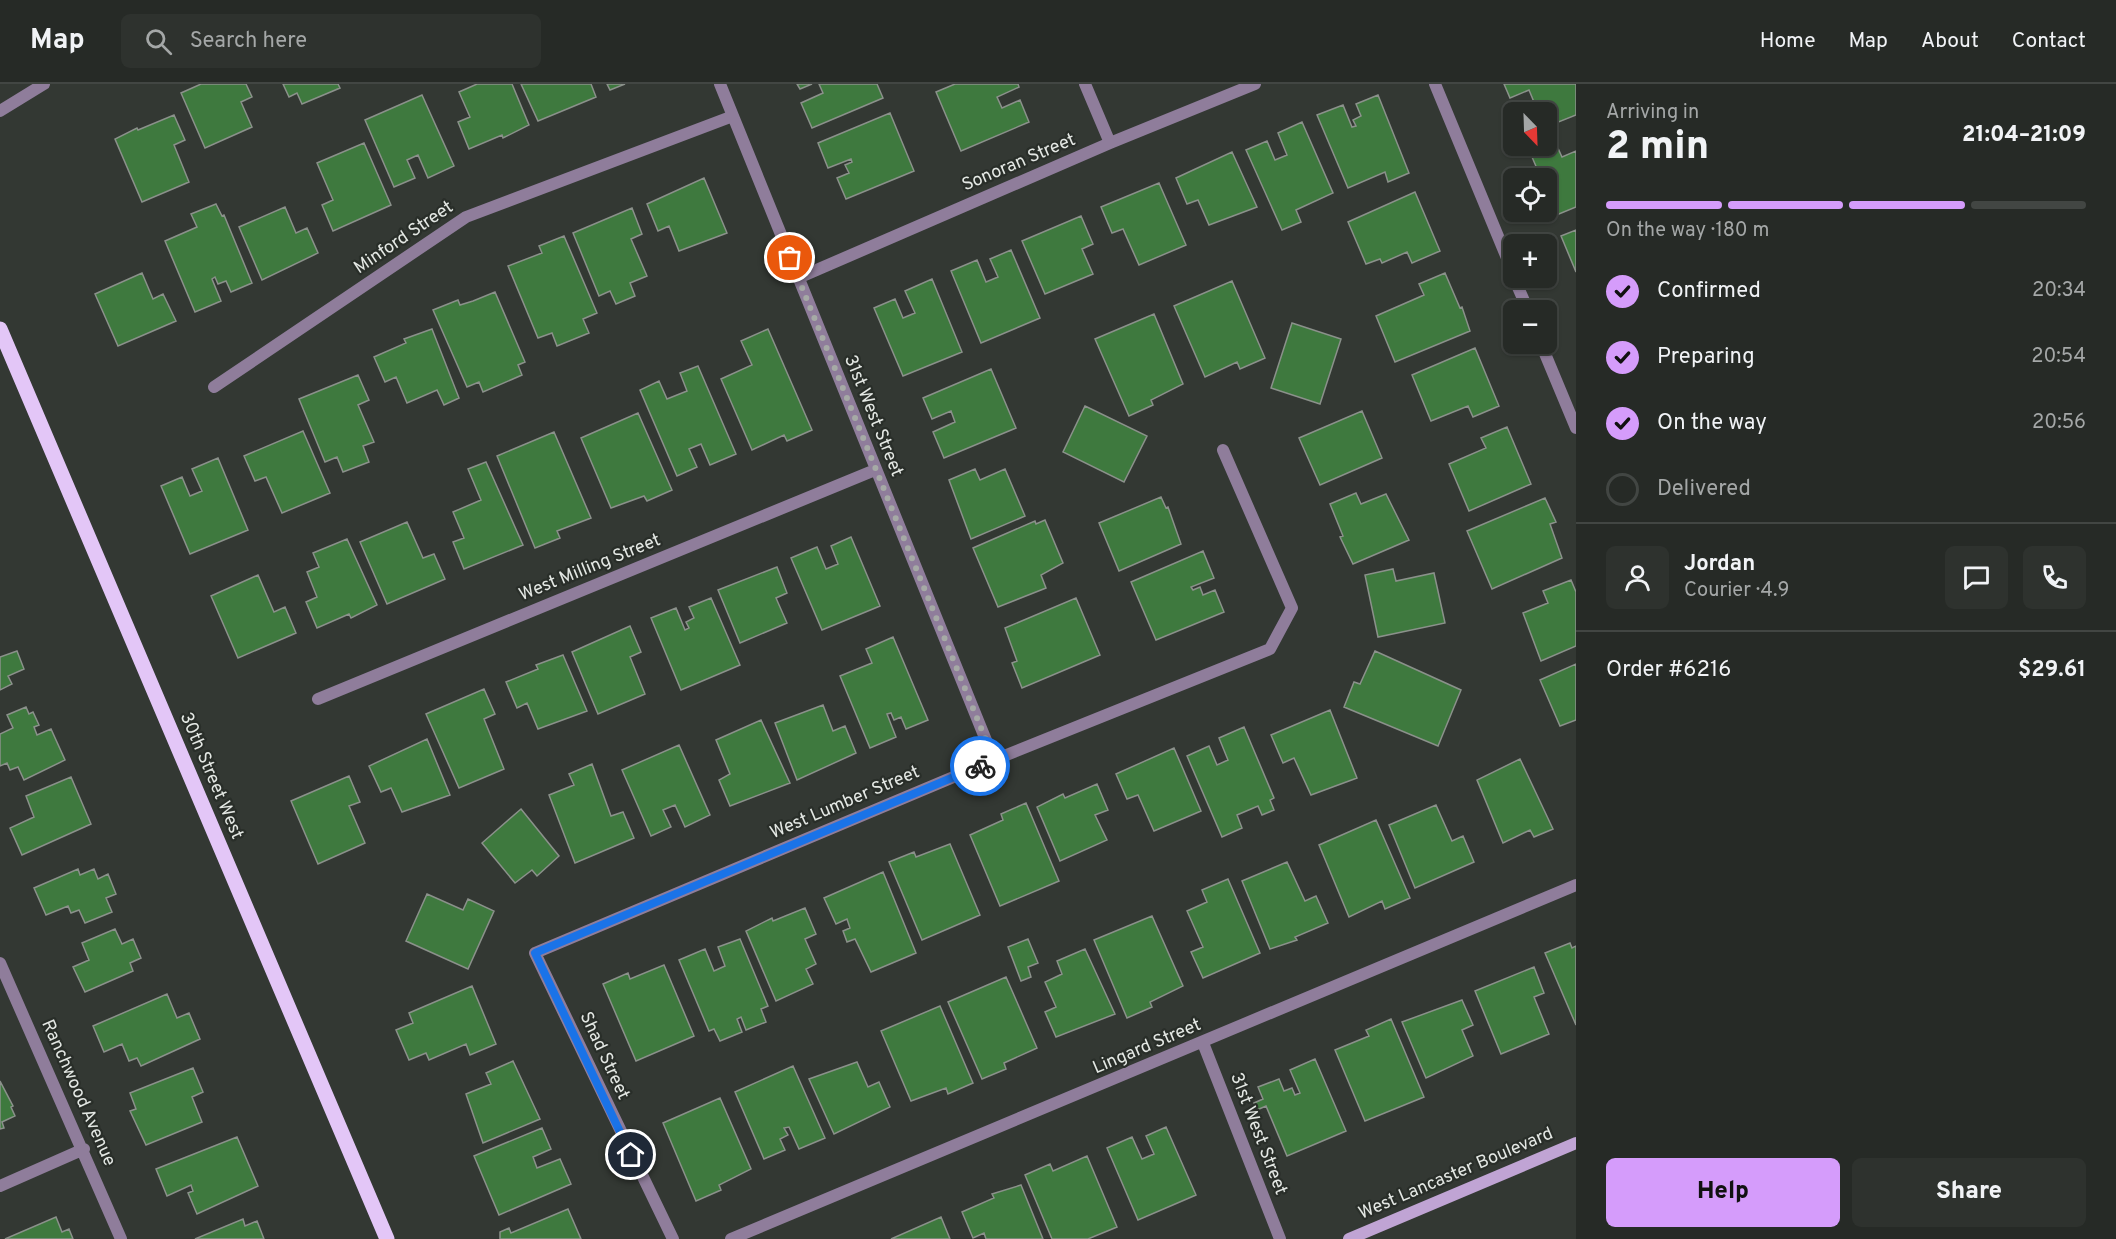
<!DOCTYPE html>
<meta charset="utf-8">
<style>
body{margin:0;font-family:Overpass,sans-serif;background:#2e322e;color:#f1f3f6;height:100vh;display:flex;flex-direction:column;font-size:22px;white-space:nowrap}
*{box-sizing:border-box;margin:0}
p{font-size:20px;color:#a4a7a7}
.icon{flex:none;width:33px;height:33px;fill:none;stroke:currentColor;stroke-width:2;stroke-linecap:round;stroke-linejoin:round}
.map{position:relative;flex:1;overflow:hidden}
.details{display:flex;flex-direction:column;background:#262a26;width:540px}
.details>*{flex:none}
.needle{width:39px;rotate:157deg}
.tools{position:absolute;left:1503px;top:18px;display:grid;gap:12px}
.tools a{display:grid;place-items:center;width:54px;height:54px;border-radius:9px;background:#262a26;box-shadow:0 2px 4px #0004,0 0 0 2px #424643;font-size:30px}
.pin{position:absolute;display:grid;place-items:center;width:51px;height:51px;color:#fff;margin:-26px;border:3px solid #fff;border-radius:50%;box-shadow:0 2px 6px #0007}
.courier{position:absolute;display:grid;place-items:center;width:60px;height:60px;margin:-30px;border:4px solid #1a73e8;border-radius:50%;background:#fff;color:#222;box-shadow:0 2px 8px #0007}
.head em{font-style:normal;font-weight:800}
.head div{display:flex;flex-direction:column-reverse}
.head{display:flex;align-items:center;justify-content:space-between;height:102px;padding:0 30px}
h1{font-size:39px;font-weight:800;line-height:45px}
.bar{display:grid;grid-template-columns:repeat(4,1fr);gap:9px 6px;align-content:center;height:72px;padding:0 30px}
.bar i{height:8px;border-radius:4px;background:#424643}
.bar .on{background:#d59cfb}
.bar p{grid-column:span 4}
.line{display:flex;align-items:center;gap:15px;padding:0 30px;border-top:2px solid #424643}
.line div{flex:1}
.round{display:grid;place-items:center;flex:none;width:63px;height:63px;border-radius:9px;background:#2e322e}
ol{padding:0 30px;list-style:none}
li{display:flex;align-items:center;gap:18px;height:66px}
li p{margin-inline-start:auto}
li .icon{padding:6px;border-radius:50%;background:#d59cfb;color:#111;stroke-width:4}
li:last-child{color:#a4a7a7}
li i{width:33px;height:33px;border:3px solid #424643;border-radius:50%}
.cta{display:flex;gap:12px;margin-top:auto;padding:12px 30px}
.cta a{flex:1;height:69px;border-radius:9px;background:#d59cfb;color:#111;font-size:24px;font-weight:800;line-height:69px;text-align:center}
.cta a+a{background:#2e322e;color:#f1f3f6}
header{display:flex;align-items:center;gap:36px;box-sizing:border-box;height:84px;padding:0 30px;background:#262a26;border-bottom:2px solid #424643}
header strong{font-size:28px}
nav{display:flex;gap:33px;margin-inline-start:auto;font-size:21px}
.search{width:420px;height:54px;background:#2e322e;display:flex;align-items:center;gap:15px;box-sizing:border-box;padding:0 21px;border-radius:9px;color:#a4a7a7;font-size:22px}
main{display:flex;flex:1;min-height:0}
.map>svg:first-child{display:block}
.building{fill:#3e793e;stroke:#8b918b;stroke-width:1.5}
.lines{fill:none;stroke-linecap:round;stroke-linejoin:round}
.street{stroke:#8f7d9b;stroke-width:12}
.secondary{stroke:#c0a4d4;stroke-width:12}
.primary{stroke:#e3c6f7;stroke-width:15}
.done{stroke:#a6aaa6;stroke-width:6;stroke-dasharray:0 10.8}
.route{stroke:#1a73e8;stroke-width:8}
.labels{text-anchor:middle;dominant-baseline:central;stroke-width:4.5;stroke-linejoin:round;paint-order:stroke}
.street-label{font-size:18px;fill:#e4e8e4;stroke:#292e29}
</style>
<header>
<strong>Map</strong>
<div class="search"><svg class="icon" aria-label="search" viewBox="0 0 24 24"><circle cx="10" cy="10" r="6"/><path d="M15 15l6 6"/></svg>Search here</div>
<nav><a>Home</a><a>Map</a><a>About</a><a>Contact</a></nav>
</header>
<main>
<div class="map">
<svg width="1576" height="1155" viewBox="0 0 1576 1155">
<rect width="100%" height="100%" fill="#333833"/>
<path class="building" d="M201 0H246L252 13 241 18 252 43 205 64 181 9Z
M283 0H338L340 4 302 20 297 9 289 13Z
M477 0H512L529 41 503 54 502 51 469 65 458 38 470 33 459 8Z
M521 0H591L596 13 538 37Z
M607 0H625L610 6Z
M797 0H812L800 5Z
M819 0H877L883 14 812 44 801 19 823 9Z
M955 0H1018L1019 3 997 13 1002 24 1020 16 1029 38 961 67 936 8Z
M1504 0H1576V31L1546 43V28H1514V32L1511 27 1534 18 1529 6 1510 14Z
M422 11 454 82 428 94 418 71 407 76 415 94 394 103 365 36Z
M1378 11 1409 89 1388 98 1385 88 1348 104 1317 31 1343 21 1352 43 1356 42 1353 36 1361 32 1356 20Z
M890 29 914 87 846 115 837 94 849 89 845 81 852 78 851 75 828 84 818 59Z
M174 31 185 56 174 61 189 98 142 118 115 55 137 44 138 46Z
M1302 38 1333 109 1296 126 1301 138 1282 146 1246 66 1267 57 1275 76 1287 71 1278 49Z
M364 59 391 121 333 147 322 121 333 116 317 79Z
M1557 62 1562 73 1576 67V123L1554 132 1546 117V94H1541L1532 73Z
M1232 68 1257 123 1209 141 1198 116 1187 120 1176 94Z
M704 94 727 149 679 167 669 142 658 147 647 120Z
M1159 99 1186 161 1139 181 1123 145 1112 149 1101 123Z
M1415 108 1440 167 1412 179 1407 168 1382 179 1380 175 1366 180 1348 138Z
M216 120 222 132 224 131 252 199 231 208 226 197 218 200 215 193 212 195 221 217 195 228 165 157 197 143 191 130Z
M285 123 296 149 307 144 318 169 262 196 239 143Z
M632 124 642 150 631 155 647 192 630 199 635 212 616 220 610 207 599 212 573 149Z
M1081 132 1093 160 1082 165 1093 190 1045 210 1022 157Z
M1576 146V188L1561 152Z
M564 152 597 229 583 235 589 249 557 262 552 249 538 254 508 182 542 169 539 162Z
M1011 166 1040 234 981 259 951 187 977 176 986 198 998 193 990 175Z
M142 189 153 215 163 210 176 237 118 262 95 210Z
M1445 189 1460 224 1462 223 1470 247 1395 278 1376 232 1424 211 1419 200Z
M932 195 962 268 903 292 874 224 895 215 903 234 915 229 905 207Z
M1232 197 1265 274 1240 285 1237 278 1205 293 1174 222Z
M495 208 525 278 518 281 522 291 483 308 479 298 467 303 433 226 458 216 460 221 473 217Z
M1154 230 1183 300 1151 316 1153 321 1129 332 1095 255Z
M1292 239 1341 255 1320 320 1271 304Z
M432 245 459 314 444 321 437 306 407 319 396 293 385 298 374 273 406 259 404 255Z
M768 245 812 346 787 357 784 351 752 366 721 295 752 281 741 257Z
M1475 264 1499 322 1473 333 1468 322 1431 337 1412 291Z
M698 282 736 370 710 381 701 360 689 365 697 383 677 392 640 306 659 297 667 315 687 307 680 289Z
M991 285 1016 344 944 374 933 348 955 338 951 327 932 335 923 314Z
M358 291 369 316 358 321 374 358 363 362 369 378 343 388 337 373 325 378 299 315Z
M1085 322 1147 352 1124 398 1063 368Z
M1362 327 1382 374 1320 401 1299 354Z
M638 329 672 406 647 417 644 412 611 424 581 354Z
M1507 343 1531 400 1469 427 1449 380 1486 364 1481 354Z
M303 347 330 409 282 429 266 393 255 397 244 372Z
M554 348 591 434 557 447 560 454 535 464 497 372Z
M218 374 248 446 190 470 161 402 182 393 190 412 202 407 192 385Z
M486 378 523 461 464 485 453 458 464 454 453 428 481 416 468 385Z
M975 385 980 396 1005 385 1025 432 971 455 949 396Z
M1356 409 1361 420 1386 410 1409 456 1353 480 1340 453 1343 452 1330 420Z
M1161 413 1166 424 1168 423 1181 460 1119 487 1099 439Z
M1545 414 1556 438 1550 440 1562 474 1492 505 1467 447Z
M1045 436 1063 479 1041 491 1046 504 998 523 973 464 1035 437 1036 440Z
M407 438 423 474 434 470 445 495 387 520 360 458Z
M851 453 880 522 822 546 791 474 817 463 826 485 838 480 831 462Z
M347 455 377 521 351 534 349 530 317 544 306 518 317 513 307 488 319 483 313 469Z
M1203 467 1214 494 1191 503 1193 506 1200 503 1203 511 1215 506 1224 528 1156 556 1131 498Z
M777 483 787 509 776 514 787 539 740 559 718 506Z
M1393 485 1396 497 1434 489 1445 539 1378 553 1365 491Z
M258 491 274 528 285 523 296 549 238 574 211 512Z
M1571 496 1576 508V562L1541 577 1523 529 1548 519 1543 507Z
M711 514 740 581 681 606 651 534 676 524 685 546 689 544 686 538 694 534 689 523Z
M1076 514 1100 571 1022 604 1012 579 1017 577 1005 544Z
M630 542 641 568 630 573 645 610 598 630 572 568Z
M893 553 928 636 906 645 901 633 894 636 891 629 887 630 896 653 870 664 840 592 872 579 866 565Z
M17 567 24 585 8 592 12 600 0 606V573Z
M1375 567 1461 606 1438 662 1344 623 1354 598 1360 600Z
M563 571 587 627 538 645 527 619 517 624 506 598 538 585 536 581Z
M1576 580V636L1560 642 1540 596Z
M484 605 495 630 484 635 504 685 459 704 426 630Z
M823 621 833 647 845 642 856 669 797 696 775 639Z
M26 623 29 630 33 628 39 641 34 643 37 651 51 645 65 676 24 696 18 683 10 686 7 679 0 682V650L13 644 7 631Z
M1330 626 1357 694 1311 711 1294 674 1283 679 1271 651Z
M761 636 790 699 730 722 719 696 730 690 716 656Z
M1244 643 1274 714 1270 716 1274 726 1262 731 1258 722 1237 731 1242 744 1222 753 1187 672 1209 662 1217 681 1228 676 1219 654Z
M427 655 450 711 402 728 391 704 381 708 369 682Z
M679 661 710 731 685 743 675 721 663 726 671 743 651 752 622 686Z
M1174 664 1201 727 1154 747 1138 711 1127 715 1116 690Z
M1520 675 1553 745 1534 753 1530 746 1503 759 1477 696Z
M592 680 611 732 623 728 634 754 575 779 549 711 574 701 569 690Z
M349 692 360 718 349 722 365 759 318 780 291 717Z
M71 693 91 740 22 771 10 744 34 733 26 712Z
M1097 700 1108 726 1095 731 1107 756 1060 777 1037 723 1063 710 1065 714Z
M1026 719 1059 797 1000 822 970 751 1003 736 1001 730Z
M1436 721 1452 757 1463 752 1474 778 1415 804 1389 741Z
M521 725 559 772 537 792 532 786 515 799 482 759Z
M1376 736 1410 814 1385 825 1382 817 1349 833 1319 761Z
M950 760 980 831 922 856 889 778 914 768 916 773Z
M1287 778 1305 817 1316 812 1328 839 1295 853 1297 856 1270 865 1242 797Z
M78 785 80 791 94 785 98 795 108 790 116 810 106 814 112 828 85 839 79 826 71 829 68 822 46 831 34 804Z
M883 788 916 869 871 888 855 855 847 858 843 847 850 844 847 835 836 840 824 814Z
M1228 795 1260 869 1203 894 1191 868 1203 863 1187 827 1207 818 1202 806Z
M427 810 463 826 468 815 494 827 468 885 406 857Z
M805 824 816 850 805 855 816 880 806 885 813 900 776 917 746 847 772 834 773 837Z
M1152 832 1183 902 1150 918 1152 923 1127 934 1094 856Z
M115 845 122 860 133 855 141 874 130 879 133 887 85 908 73 883 89 876 82 859Z
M740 855 768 922 761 925 766 938 746 946 741 933 737 935 742 948 720 957 714 945 709 947 679 876 705 865 714 887 725 882 718 863Z
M1028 855 1038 879 1028 883 1031 893 1021 897 1008 863Z
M1570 859 1572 864 1576 862V941L1545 869Z
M1085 865 1115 930 1056 953 1045 928 1056 923 1045 898 1062 890 1057 877Z
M664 881 694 952 636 977 603 900 628 889 630 895Z
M1534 883 1544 909 1534 913 1549 950 1501 970 1475 907Z
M1006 893 1037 964 1004 979 1006 985 982 995 948 918Z
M472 902 496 960 470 971 466 960 429 976 426 969 409 976 396 946 413 939 409 929Z
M167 910 177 934 189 929 200 955 141 982 137 974 129 977 122 960 104 968 93 942Z
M1462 916 1473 941 1462 946 1473 972 1426 994 1402 938Z
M940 922 973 999 948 1010 946 1004 911 1017 881 947Z
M1391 935 1424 1013 1365 1037 1335 966 1369 952 1366 946Z
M1315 975 1346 1047 1287 1072 1266 1022 1257 1026 1254 1019 1263 1015 1258 1003 1279 995 1284 1007 1292 1004 1295 1011 1300 1009 1290 986Z
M513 977 540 1035 483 1059 466 1010 491 1000 486 989Z
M857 978 868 1003 879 998 890 1023 834 1050 809 995Z
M793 982 825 1054 799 1065 789 1043 784 1044 788 1051 780 1055 785 1066 764 1075 735 1008Z
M193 984 203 1008 192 1013 202 1038 146 1061 130 1027 136 1025 130 1009Z
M0 997 13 1022 11 1023 15 1032 2 1038 4 1044 0 1045Z
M720 1014 751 1085 719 1101 721 1106 696 1117 663 1039Z
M1166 1043 1196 1111 1138 1136 1107 1064 1132 1053 1142 1075 1154 1070 1146 1052Z
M542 1044 551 1065 533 1073 537 1084 560 1075 571 1100 499 1131 474 1072Z
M237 1053 258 1102 197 1130 188 1109 193 1107 191 1101 167 1112 156 1085Z
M1087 1072 1117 1143 1088 1155H1052L1025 1091 1050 1080 1053 1087Z
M1021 1101 1043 1155H986L984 1149 973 1154 962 1128 994 1114 992 1110Z
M568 1125 581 1155H500V1148L509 1144 511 1149Z
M56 1133 62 1148 69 1145 73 1155H5Z
M941 1133 950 1155H891Z
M243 1135 245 1142 257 1137 264 1155H195Z"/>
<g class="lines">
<path class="street" d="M720 0 994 676
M1085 0 1110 59
M1435 0 1514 191
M0 27 44 0
M798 194 1110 59 1255 0
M1514 194 1528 226
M1541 260 1576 344
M214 303 466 133 733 32
M318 615 875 386
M0 879 121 1155
M1203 959 1280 1155
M0 1102 84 1065
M673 1155 535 869 994 676 1270 565 1292 524 1223 366
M731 1155 1576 801"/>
<path class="secondary" d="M1349 1155 1576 1059"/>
<path class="primary" d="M0 245 387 1155"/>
</g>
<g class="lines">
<path class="done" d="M790 174 994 676 980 682"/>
<path class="route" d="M631 1071 535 869 980 682"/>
</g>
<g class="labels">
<g class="street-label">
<text transform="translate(1019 79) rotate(-23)">Sonoran Street</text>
<text transform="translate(404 154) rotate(-34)">Minford Street</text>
<text transform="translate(873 332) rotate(68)">31st West Street</text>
<text transform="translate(590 484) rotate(-22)">West Milling Street</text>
<text transform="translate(211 692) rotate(67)">30th Street West</text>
<text transform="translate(845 719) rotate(-23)">West Lumber Street</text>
<text transform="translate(1147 963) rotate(-23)">Lingard Street</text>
<text transform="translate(604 972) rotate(65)">Shad Street</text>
<text transform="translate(78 1009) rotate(66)">Ranchwood Avenue</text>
<text transform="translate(1258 1050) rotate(69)">31st West Street</text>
<text transform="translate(1456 1090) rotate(-23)">West Lancaster Boulevard</text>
</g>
</g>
</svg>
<div class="tools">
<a><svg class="needle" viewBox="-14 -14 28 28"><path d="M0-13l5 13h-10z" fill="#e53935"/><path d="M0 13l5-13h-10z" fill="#a4a7a7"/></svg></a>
<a><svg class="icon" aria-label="locate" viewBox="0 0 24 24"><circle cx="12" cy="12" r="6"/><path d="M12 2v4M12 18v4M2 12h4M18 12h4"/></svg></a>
<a>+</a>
<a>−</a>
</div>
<div class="pin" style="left:790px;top:174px;background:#ea580c"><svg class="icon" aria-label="bag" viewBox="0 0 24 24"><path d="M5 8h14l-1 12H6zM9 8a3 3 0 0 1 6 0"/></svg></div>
<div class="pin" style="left:631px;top:1071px;background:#1f2937"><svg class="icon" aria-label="home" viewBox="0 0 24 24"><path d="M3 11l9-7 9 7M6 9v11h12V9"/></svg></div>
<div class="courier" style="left:980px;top:682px"><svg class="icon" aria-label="bike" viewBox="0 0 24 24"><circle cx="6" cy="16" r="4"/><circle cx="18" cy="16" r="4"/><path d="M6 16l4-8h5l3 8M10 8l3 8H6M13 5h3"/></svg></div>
</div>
<section class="details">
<div class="head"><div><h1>2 min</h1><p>Arriving in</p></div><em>21:04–21:09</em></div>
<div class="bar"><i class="on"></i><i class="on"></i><i class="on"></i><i></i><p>On the way · 180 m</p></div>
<ol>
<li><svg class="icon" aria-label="check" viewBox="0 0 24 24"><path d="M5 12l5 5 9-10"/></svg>Confirmed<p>20:34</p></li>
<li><svg class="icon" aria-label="check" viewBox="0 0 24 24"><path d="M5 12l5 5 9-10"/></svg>Preparing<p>20:54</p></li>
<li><svg class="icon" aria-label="check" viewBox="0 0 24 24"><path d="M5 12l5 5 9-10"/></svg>On the way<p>20:56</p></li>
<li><i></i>Delivered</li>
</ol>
<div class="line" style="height:108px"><a class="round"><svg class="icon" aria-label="person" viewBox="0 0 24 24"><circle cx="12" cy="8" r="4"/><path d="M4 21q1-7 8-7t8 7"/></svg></a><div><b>Jordan</b><p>Courier · 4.9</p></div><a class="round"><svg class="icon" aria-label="chat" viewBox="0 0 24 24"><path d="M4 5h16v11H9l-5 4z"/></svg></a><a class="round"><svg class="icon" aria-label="phone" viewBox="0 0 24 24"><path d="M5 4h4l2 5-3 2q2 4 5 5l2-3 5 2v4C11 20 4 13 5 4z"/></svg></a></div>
<div class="line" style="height:78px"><div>Order #6216</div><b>$29.61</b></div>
<div class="cta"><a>Help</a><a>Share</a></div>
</section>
</main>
